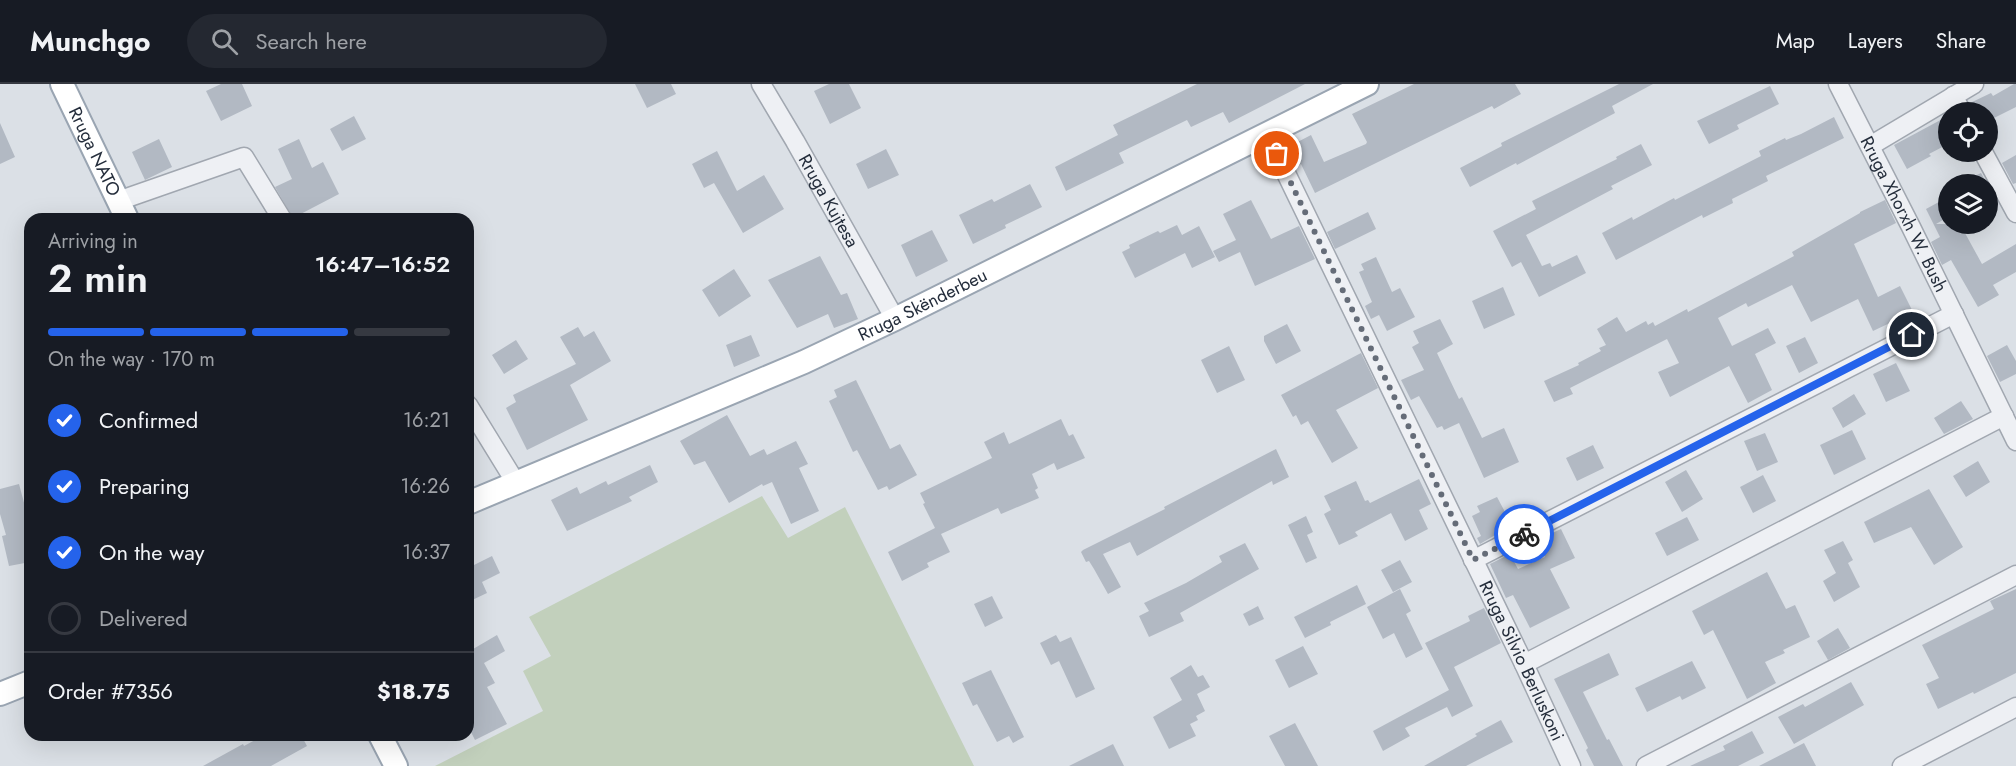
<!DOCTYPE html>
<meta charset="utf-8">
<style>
body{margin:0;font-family:Jost,sans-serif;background:#242831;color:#f1f3f6;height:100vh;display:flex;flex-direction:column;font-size:22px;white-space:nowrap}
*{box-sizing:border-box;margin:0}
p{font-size:20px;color:#9ea1a6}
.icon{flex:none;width:33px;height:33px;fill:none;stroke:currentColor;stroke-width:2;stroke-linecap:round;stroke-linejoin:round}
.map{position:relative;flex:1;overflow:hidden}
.sheet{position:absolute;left:24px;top:129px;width:450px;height:528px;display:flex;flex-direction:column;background:#171b24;border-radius:18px;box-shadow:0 6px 24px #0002}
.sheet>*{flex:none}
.fabs{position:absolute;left:1938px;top:18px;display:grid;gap:12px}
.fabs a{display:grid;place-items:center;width:60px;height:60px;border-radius:50%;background:#171b24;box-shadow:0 6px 24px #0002;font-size:30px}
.pin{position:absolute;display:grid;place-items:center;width:51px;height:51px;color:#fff;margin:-26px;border:3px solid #fff;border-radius:50%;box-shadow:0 2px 6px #0007}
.courier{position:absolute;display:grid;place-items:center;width:60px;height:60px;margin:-30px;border:4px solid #2563eb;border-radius:50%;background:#fff;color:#222;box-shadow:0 2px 8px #0007}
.headline em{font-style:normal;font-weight:600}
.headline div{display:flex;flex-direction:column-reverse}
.headline{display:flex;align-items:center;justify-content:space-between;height:102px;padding:0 24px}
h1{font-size:39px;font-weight:600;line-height:45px}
.bar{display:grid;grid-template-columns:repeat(4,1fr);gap:9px 6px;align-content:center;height:72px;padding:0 24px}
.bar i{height:8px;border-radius:4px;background:#363941}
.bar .on{background:#2563eb}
.bar p{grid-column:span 4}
.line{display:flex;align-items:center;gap:15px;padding:0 24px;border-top:2px solid #363941}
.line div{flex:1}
ol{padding:0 24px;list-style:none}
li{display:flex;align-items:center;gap:18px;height:66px}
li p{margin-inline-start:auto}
li .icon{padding:6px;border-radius:50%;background:#2563eb;color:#fff;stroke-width:4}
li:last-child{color:#9ea1a6}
li i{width:33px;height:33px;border:3px solid #363941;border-radius:50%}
header{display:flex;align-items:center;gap:36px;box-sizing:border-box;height:84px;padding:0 30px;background:#171b24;border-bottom:2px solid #363941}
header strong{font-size:28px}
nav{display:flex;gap:33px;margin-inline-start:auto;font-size:21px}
.search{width:420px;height:54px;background:#242831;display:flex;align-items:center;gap:15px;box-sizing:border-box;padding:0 21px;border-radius:33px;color:#9ea1a6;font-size:22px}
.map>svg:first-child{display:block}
.green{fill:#c2d0bc}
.building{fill:#b2b9c3}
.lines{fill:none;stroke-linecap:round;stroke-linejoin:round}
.minor-casing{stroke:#a1a7b0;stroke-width:21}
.major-casing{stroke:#9aa5b2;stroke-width:26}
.minor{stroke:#eef0f4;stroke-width:18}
.major{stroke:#fff;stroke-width:22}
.done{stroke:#656c78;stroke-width:6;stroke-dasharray:0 10.8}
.route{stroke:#2563eb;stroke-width:8}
.labels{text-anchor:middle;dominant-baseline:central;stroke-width:4.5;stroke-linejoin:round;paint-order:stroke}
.street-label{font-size:18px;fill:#252e3c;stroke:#eaeff4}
</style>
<header>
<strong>Munchgo</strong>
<div class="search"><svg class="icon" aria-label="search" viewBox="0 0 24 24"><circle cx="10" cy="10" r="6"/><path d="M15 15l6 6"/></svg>Search here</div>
<nav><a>Map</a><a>Layers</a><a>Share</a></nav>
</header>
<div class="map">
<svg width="2016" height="682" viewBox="0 0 2016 682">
<rect width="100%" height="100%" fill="#dbe0e6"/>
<path class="green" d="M762 412 788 454 845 423 974 682H435L543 627 523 587 551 572 529 533Z"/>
<path class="building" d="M221 0H242L252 22 221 37 206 7Z
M635 0H671L676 10 647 24Z
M829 0H849L861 24 830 40 814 7Z
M1197 0H1305L1229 39 1223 28 1191 43 1187 36 1119 69 1124 79 1066 107 1055 83 1118 51 1113 41Z
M1414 0H1515L1521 10 1494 25 1492 22 1315 109 1301 80 1298 82 1288 63 1311 51 1324 78 1366 60 1367 58 1352 30Z
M1619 0H1653L1612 22 1615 29 1517 81 1516 79 1470 103 1460 84 1502 62 1501 59Z
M2014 0H2016V23L1988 37V28H1973L1970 19 1991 9 1993 12Z
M1770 2 1779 20 1737 41 1739 45 1709 60 1697 37Z
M354 32 366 55 342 67 330 45Z
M1948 32V60L1929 70 1931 72 1907 85 1894 61Z
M1834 33 1844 54 1766 92 1768 97 1732 115 1733 119 1703 134 1702 131 1616 176 1602 149 1632 133 1633 136 1674 114 1675 116 1761 72 1759 67 1785 54 1786 56 1801 50Z
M0 39 15 73 0 80Z
M159 55 172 83 145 96 132 68Z
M299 55 312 84 323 78 339 110 293 134 275 103 292 95 278 65Z
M1641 60 1652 81 1611 102 1613 105 1526 151 1542 182 1550 179 1552 183 1577 171 1586 189 1539 213 1521 178 1512 183 1493 147 1536 125 1532 117 1617 75 1616 73Z
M886 65 899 91 868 105 856 80Z
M717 67 737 107 764 91 784 125 743 149 714 99 704 104 692 80Z
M2016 71V99L2013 100 2002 79Z
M1981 89 1993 111 1988 113V100H1958Z
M1030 100 1042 123 1005 141 1006 144 973 160 959 131 992 115 994 118Z
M1948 113V133L1936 140H1960L1982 180 2016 160V188L1993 201 1999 211 1978 223 1951 176 1942 181 1931 158 1940 153 1926 125Z
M1251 116 1271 155 1299 142 1315 175 1255 202 1240 168 1219 178 1213 167 1236 156 1223 130Z
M1885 116 1896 139 1854 160 1878 213 1900 202 1913 228 1873 247 1858 215 1811 238 1792 201 1748 223 1746 219 1718 234 1732 262 1768 244 1776 259 1755 270 1772 306 1748 319 1729 282 1670 313 1658 288 1679 279 1667 255 1570 304 1573 310 1554 318 1544 297 1579 281 1578 279 1601 267 1599 264 1606 261 1597 245 1617 233 1626 248 1646 237 1648 241 1653 238 1655 242 1687 225 1688 228 1794 172 1792 168 1860 129V128Z
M1368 128 1376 145 1335 165 1327 148Z
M1177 141 1182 151 1199 142 1215 173 1192 184 1185 169 1135 194 1122 168 1130 164 1129 161 1158 147 1160 149Z
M932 146 948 177 916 193 901 161Z
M820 172 841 211 847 209 858 235 834 244 828 230 797 244 768 196Z
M1376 173 1392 208 1400 204 1415 233 1387 247 1379 231 1371 235 1365 222 1372 218 1359 188 1364 186 1361 180Z
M734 185 751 212 719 233 702 206Z
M1503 203 1515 231 1484 245 1472 217Z
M1440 235 1453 260 1437 269 1459 315 1462 313 1482 354 1504 344 1519 378 1484 394 1459 339 1444 346 1442 342 1437 344 1419 312 1411 316 1401 296 1424 286 1412 263 1419 259 1413 247Z
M1287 240 1301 267 1276 280 1264 257V252Z
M578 243 584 253 594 247 611 277 570 301 588 336 527 366 506 324 516 318 513 311 576 280 560 253Z
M751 251 760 272 734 283 726 261Z
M1805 253 1818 279 1799 289 1786 262Z
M516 256 528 275 504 290 492 271Z
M2007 261 2016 277V290L2000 298 1987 272Z
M1229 262 1245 296 1217 309 1201 276Z
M1361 269 1378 304 1336 326 1358 364 1332 379 1308 337 1301 341 1296 331 1293 333 1281 311Z
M1896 279 1910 307 1886 318 1873 290Z
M856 296 890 365 900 360 917 391 889 406 887 402 878 406 857 366 853 368 829 317 837 313 834 306Z
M1854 310 1866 330 1843 344 1832 324Z
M1961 317 1973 335 1944 350 1934 334Z
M727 331 750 372 764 365 767 371 796 357 808 380 799 384 819 427 791 440 772 398 763 402 762 400 729 419 705 377 694 381 680 357Z
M1061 335 1069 352 1073 350 1085 374 1057 386 1054 379 1032 390 1038 404 1035 406 1039 414 1001 430 998 424 941 450 950 468 927 479 929 483 902 497 888 468 935 444 923 420 925 419 920 409 992 374 984 358 1004 348 1009 360Z
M1852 346 1866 375 1834 391 1820 361Z
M1765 349 1778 378 1757 387 1744 357Z
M1593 361 1604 384 1577 397 1566 374Z
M1276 365 1289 393 1273 401 1272 397 1137 472 1130 458 1103 470 1121 503 1108 510 1094 485 1089 477 1086 478 1081 468 1083 466 1165 425 1164 423Z
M1978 377 1990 398 1966 413 1953 392Z
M650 381 658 398 629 413 632 417 567 447 551 416 577 403 580 410 606 397 608 401Z
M1686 386 1703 415 1682 428 1665 398Z
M1763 391 1776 417 1753 429 1740 403Z
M1419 395 1431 420 1419 426 1428 445 1405 457 1391 429 1355 448 1358 452 1339 461 1324 430 1331 426 1324 412 1356 397 1365 417 1368 416 1370 419Z
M19 400 30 441V478L9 482 2 452 6 451 0 430V405Z
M1929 405 1963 463 1934 481 1911 443 1874 459 1864 438Z
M1497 413 1512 441 1480 460 1477 454 1481 452 1472 432 1480 428 1477 422Z
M1306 432 1313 448 1307 451 1317 474 1306 479 1288 441Z
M1687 433 1699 456 1667 472 1655 449Z
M1561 445 1575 474 1550 485 1570 524 1530 544 1513 511 1506 514 1490 480 1510 470 1518 485 1545 473 1537 456Z
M1843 457 1853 476 1848 479 1860 503 1834 518 1823 497 1836 489 1824 466Z
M1245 459 1259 485 1180 529 1184 537 1149 553 1139 532 1149 527 1144 519 1186 499 1222 478 1219 472Z
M468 469 474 481 492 472 500 489 482 498 487 509 468 518Z
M1400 476 1412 498 1393 508 1381 486Z
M1767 488 1786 525 1795 521 1810 553 1783 566 1785 569 1765 578 1776 599 1747 615 1713 546 1704 551 1692 527Z
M1357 501 1366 520 1330 538 1331 541 1305 554 1294 533Z
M1400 505 1411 527 1406 530 1423 565 1406 574 1394 549 1383 555 1367 523Z
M2016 505V589L1974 610 1973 608 1938 625 1926 600 1939 594 1922 561 1994 525 1990 517Z
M992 512 1003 534 985 543 974 520Z
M1258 522 1264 535 1249 542 1243 530Z
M1484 524 1501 559 1454 583 1473 622 1452 633 1447 623 1405 644 1410 652 1383 667 1373 647 1449 606 1425 559 1470 537 1468 532Z
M1838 544 1850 564 1828 576 1817 557Z
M497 551 505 567 484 579 495 599 487 603 507 640 475 656 468 642V568Z
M1056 551 1060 558 1071 553 1095 605 1076 614 1059 577 1051 581 1040 559Z
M1303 562 1318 590 1289 604 1275 576Z
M1609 569 1619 591 1583 608 1607 656 1609 655 1623 682H1594L1586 666 1588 664 1554 595Z
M1692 577 1706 604 1682 616 1680 612 1647 628 1635 604Z
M1191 581 1198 593 1203 591 1210 603 1197 610 1205 627 1196 632 1198 636 1190 640 1196 652 1169 665 1153 633 1182 616 1170 594Z
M991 586 1024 653 1013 659 1009 652 997 658 977 620 973 622 962 599Z
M1851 598 1864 621 1794 660 1778 633 1803 620 1805 623Z
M1501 636 1513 658 1466 682H1424L1477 652 1475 650Z
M1295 639 1318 682H1285L1269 652Z
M1752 647 1764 669 1738 682H1690L1725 666 1723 662Z
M264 651H301L307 662 271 682H203L243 660 244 662Z
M1804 659 1816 682H1759Z
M1113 660 1124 682H1069Z"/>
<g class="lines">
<defs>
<g id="minor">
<path id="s1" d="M761 0 795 57 895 235"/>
<path id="s2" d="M1838 0 1911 143 2016 357"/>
<path d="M1953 12 1962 28"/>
<path id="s3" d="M1267 50 1524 580 1571 682"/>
<path d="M1870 62 1974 0"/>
<path d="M1983 68 2016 129"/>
<path d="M118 117 244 73 282 135"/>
<path d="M468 321 516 399"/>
<path d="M1473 476 1954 230"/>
<path d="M1524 580 2004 332"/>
<path d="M1646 682 2016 491"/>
<path d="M1902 682 2016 623"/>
</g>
<g id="major">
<path id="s4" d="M62 0 127 135"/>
<path id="s5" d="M468 419 804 278 895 235 1367 0"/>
<path d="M0 610 30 598"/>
<path d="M380 651 396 682"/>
</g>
</defs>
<use href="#minor" class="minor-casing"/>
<use href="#major" class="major-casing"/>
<use href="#minor" class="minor"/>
<use href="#major" class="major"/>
</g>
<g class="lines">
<path class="done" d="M1277 70 1473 476 1524 450"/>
<path class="route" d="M1524 450 1912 251"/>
</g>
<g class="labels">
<g class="street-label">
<text stroke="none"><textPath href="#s4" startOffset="75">Rruga NATO</textPath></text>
<text stroke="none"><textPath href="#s1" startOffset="135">Rruga Kujtesa</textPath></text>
<text stroke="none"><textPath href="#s2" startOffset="146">Rruga Xhorxh W. Bush</textPath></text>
<text stroke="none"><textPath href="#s5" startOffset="496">Rruga Skënderbeu</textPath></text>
<text stroke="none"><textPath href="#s3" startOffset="585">Rruga Silvio Berluskoni</textPath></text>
</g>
</g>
</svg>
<div class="fabs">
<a><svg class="icon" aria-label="locate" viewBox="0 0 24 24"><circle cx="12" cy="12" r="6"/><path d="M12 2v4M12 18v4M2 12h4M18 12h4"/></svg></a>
<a><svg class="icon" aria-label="layers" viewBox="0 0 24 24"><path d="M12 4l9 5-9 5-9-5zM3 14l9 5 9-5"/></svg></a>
</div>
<div class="pin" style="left:1277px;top:70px;background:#ea580c"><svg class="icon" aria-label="bag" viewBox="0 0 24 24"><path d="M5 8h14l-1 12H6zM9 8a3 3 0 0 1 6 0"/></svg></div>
<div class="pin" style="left:1912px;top:251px;background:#1f2937"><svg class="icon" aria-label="home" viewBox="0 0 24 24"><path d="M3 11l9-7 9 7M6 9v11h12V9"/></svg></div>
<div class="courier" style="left:1524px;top:450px"><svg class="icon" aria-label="bike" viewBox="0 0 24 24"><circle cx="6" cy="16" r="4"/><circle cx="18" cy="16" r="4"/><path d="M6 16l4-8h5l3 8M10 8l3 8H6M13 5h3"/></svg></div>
<section class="sheet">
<div class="headline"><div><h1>2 min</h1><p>Arriving in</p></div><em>16:47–16:52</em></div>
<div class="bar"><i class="on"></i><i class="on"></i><i class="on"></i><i></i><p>On the way · 170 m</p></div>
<ol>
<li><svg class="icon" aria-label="check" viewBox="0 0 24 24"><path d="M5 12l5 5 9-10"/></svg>Confirmed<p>16:21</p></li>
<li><svg class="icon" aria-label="check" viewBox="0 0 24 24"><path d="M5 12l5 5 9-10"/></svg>Preparing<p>16:26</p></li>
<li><svg class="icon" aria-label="check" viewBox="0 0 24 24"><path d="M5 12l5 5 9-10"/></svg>On the way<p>16:37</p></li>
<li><i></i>Delivered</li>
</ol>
<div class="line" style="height:78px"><div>Order #7356</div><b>$18.75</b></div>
</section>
</div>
